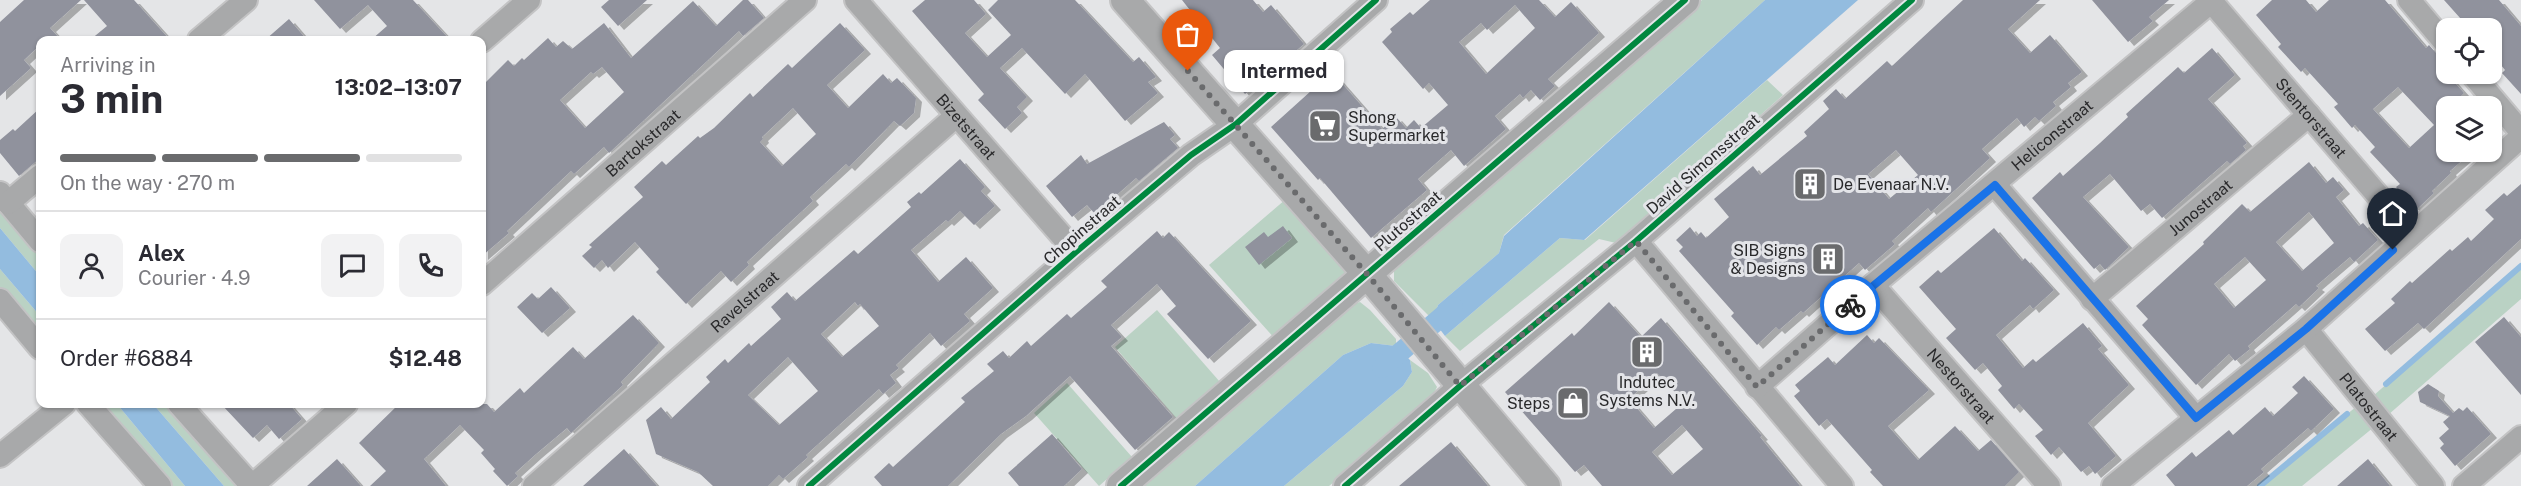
<!DOCTYPE html>
<meta charset="utf-8">
<style>
body{margin:0;font-family:"Public Sans",sans-serif;background:#f2f2f3;color:#2b2b33;height:100vh;display:flex;flex-direction:column;font-size:22px;white-space:nowrap}
*{box-sizing:border-box;margin:0}
p{font-size:20px;color:#7c7c81}
.icon{flex:none;width:33px;height:33px;fill:none;stroke:currentColor;stroke-width:2;stroke-linecap:round;stroke-linejoin:round}
.map{position:relative;flex:1;overflow:hidden}
.details{position:absolute;left:36px;top:36px;width:450px;height:372px;display:flex;flex-direction:column;background:#fff;border-radius:12px;box-shadow:0 2px 4px #0004}
.details>*{flex:none}
.fabs{position:absolute;left:2436px;top:18px;display:grid;gap:12px}
.fabs a{display:grid;place-items:center;width:66px;height:66px;border-radius:12px;background:#fff;box-shadow:0 2px 4px #0004;font-size:30px}
.pin{position:absolute;display:grid;place-items:center;width:51px;height:51px;color:#fff;margin:-62px -26px;border-radius:50% 50% 50% 0;rotate:-45deg;box-shadow:0 0 6px #0007}
.pin .icon{rotate:45deg}
.courier{position:absolute;display:grid;place-items:center;width:60px;height:60px;margin:-30px;border:4px solid #1a73e8;border-radius:50%;background:#fff;color:#222;box-shadow:0 2px 8px #0007}
.bubble{position:absolute;height:42px;border-radius:12px;background:#fff;box-shadow:0 2px 4px #0004;font-size:20px;font-weight:700;line-height:42px;text-align:center}
.headline em{font-style:normal;font-weight:700}
.headline div{display:flex;flex-direction:column-reverse}
.headline{display:flex;align-items:center;justify-content:space-between;height:102px;padding:0 24px}
h1{font-size:39px;font-weight:700;line-height:45px}
.bar{display:grid;grid-template-columns:repeat(4,1fr);gap:9px 6px;align-content:center;height:72px;padding:0 24px}
.bar i{height:8px;border-radius:4px;background:#e1e1e2}
.bar .active{background:#6a6b6d}
.bar p{grid-column:span 4}
.line{display:flex;align-items:center;gap:15px;padding:0 24px;border-top:2px solid #e1e1e2}
.line div{flex:1}
.round{display:grid;place-items:center;flex:none;width:63px;height:63px;border-radius:12px;background:#f2f2f3}
.map>svg:first-child{display:block}
.green{fill:#bad2c4}
.water{fill:#93bcdf}
.lines{fill:none;stroke-linecap:round;stroke-linejoin:round}
.stream{stroke:#93bcdf;stroke-width:6}
.canal{stroke:#93bcdf;stroke-width:20}
.building{fill:#90929d;fill-rule:evenodd;filter:url(#shadow)}
.minor-casing{stroke:#c3c3c4;stroke-width:26}
.tertiary-casing{stroke:#c3c3c4;stroke-width:32}
.minor{stroke:#a8a9aa;stroke-width:22}
.tertiary{stroke:#a8a9aa;stroke-width:28}
.cycleway-casing{stroke:#e3e4e8;stroke-width:10}
.cycleway{stroke:#00873e;stroke-width:6}
.done{stroke:#6a6b6d;stroke-width:6;stroke-dasharray:0 10.8}
.route{stroke:#1a73e8;stroke-width:8}
.labels{text-anchor:middle;dominant-baseline:central;stroke-width:6;stroke-linejoin:round;paint-order:stroke}
.poi-label{font-size:16px;fill:#29292b;stroke:#e3e4e8;text-anchor:start}
.street-label{font-size:16px;fill:#29292b;stroke:#e3e4e8}
</style>
<div class="map">
<svg width="2521" height="486" viewBox="0 0 2521 486">
<defs>
<filter id="shadow"><feDropShadow dx="6" dy="4" stdDeviation="0" flood-color="#0004"/></filter>
</defs>
<rect width="100%" height="100%" fill="#e4e5e7"/>
<path class="green" d="M1702 0H1765L1504 235 1499 253 1438 305 1433 320 1394 281V265Z
M1767 80 1783 95 1616 243 1599 239 1460 351 1445 336 1560 238 1585 240Z
M1286 199 1345 264 1347 274 1276 340 1209 265Z
M0 204 40 252V276L0 228Z
M2521 266V299L2388 415 2373 396Z
M0 269 40 316V337L0 290Z
M1360 302 1370 310 1396 339V346L1371 343 1343 355 1195 486H1137L1347 306Z
M1157 310 1220 382 1177 419 1115 347Z
M1410 360 1428 373 1437 387 1430 401 1413 418 1329 486H1284L1403 386 1412 372Z
M1067 383 1132 457 1099 486 1034 413Z
M103 404H117L185 486H170L111 417Z
M153 404H169L241 486H224Z
M2357 406 2374 427 2302 486H2260Z"/>
<path class="water" d="M1765 0H1858L1584 240 1560 238 1445 336 1433 320 1438 305 1499 253 1504 236Z
M0 228 40 276V316L0 269Z
M1371 343 1396 346 1410 360 1412 372 1403 386 1284 486H1195L1343 355Z
M117 404H153L224 486H185Z"/>
<g class="lines">
<path class="stream" d="M2386 384 2521 266
M2260 486 2347 414"/>
<path class="canal" d="M1382 368 1453 307"/>
</g>
<path class="building" d="M24 0H81L50 28 61 40H40V45L24 60 31 68 0 96V22Z
M84 0H134L170 40H90L107 26Z
M314 0H413L450 40H371L387 26 368 5 340 29Z
M609 0H647L618 26 601 7Z
M743 0H748L764 18 743 36 739 31 609 153 604 147 574 174 571 171 507 231 509 233 482 256V86L508 60 514 66 522 58 524 60 548 38 556 47 563 41 572 49 604 23 631 58 693 1 716 26ZM602 67 624 92 585 128 560 100 591 72 593 74Z
M925 0H974L986 14 965 33 987 57 1011 35 988 10 998 0H1075L1133 62 1139 57 1156 77 1148 82 1158 93 1125 121 1085 74 1065 94 1022 48 1000 68 1027 97 1017 107 1022 113 1005 129 978 100 984 94 912 11Z
M1182 0H1253L1263 12 1271 5 1304 44 1245 94 1212 55 1220 48Z
M1430 0H1539L1555 17 1571 2 1599 33 1548 79 1555 86 1540 100 1531 90 1523 98 1520 94 1495 116 1506 129 1464 166 1451 150 1418 179 1427 190 1371 238 1320 178 1318 180 1271 127 1332 72 1382 129 1396 117 1406 128 1414 120 1421 128 1448 105 1429 83 1423 89 1382 42 1392 32 1390 29 1410 12 1413 15ZM1515 5 1535 28 1486 74 1459 42 1481 23 1487 30Z
M1963 0H2040L2008 29 2030 53 2050 35 2082 72 2068 83 2071 87 2053 102 2056 106 2039 121 2035 117 2024 127 2017 118 1982 149 1990 158 1931 212 1928 208 1892 241 1895 244 1865 270 1859 263 1803 313 1801 311 1779 330 1776 327 1757 345 1731 316 1734 313 1679 251 1683 247 1676 240 1690 227 1697 236 1701 232 1706 238 1729 217 1714 199 1753 166 1760 175 1807 136 1804 132 1829 109 1823 101 1836 89 1845 99 1887 61 1892 66ZM1896 150 1918 175 1889 199 1868 174Z
M2092 0H2169L2149 17 2153 21 2128 42Z
M2272 0H2306L2316 12 2329 0H2385L2426 48 2429 45 2436 53 2446 57 2439 65 2464 93 2454 103 2455 106H2446V152H2472L2450 171 2451 173 2432 191 2434 193 2416 210 2396 187 2400 184 2370 152 2375 147 2355 125 2352 128 2334 107 2338 104 2305 68 2301 72 2278 47 2281 44 2256 15ZM2398 87 2434 125 2409 148 2373 109Z
M2444 0H2499L2521 26V94L2502 73 2505 70 2492 54V28H2469Z
M289 19 307 40H265Z
M840 23 865 50 827 85 848 108 883 74 891 83 897 78 916 98 914 113 900 126 894 121 849 167 846 164 810 197 813 201 747 262 749 265 731 282 721 271 686 304 656 272 659 269 635 242 608 268 602 260 594 268 582 256 592 247 589 245 643 197 634 187 662 161 666 165 698 136 700 138 714 128 750 93 753 97 788 64 792 68ZM793 108 816 134 782 166 760 142 763 139 762 137Z
M2212 48 2235 75 2208 99 2247 143 2243 146 2246 150 2230 164 2227 161 2162 218 2150 204 2141 211 2110 174 2083 197 2129 247 2105 270 2100 264 2094 269 2032 198 2060 172 2063 176 2100 143 2128 117 2126 114 2178 67 2184 73Z
M40 108V158L19 176 0 153V140L13 129 15 131Z
M1164 122 1175 135 1170 139 1178 148 1139 181 1136 178 1095 214 1087 205 1072 217 1046 186 1081 155 1087 164Z
M960 159 985 187 981 191 995 206 974 225 960 211 948 222 946 220 911 250 938 282 966 257 993 288 964 314 970 321 941 346 930 333 896 365 899 368 890 375 896 383 883 394 879 389 806 455 808 457 783 479 779 475 768 486H713L698 472 656 454 646 420 661 407 671 419 710 382 706 377 725 359 728 363 749 343 751 346 781 319 771 307 787 292 795 301 854 250 858 254 911 207 907 202 919 192 921 194ZM855 302 858 306 860 304 879 326 842 357 821 334ZM788 357 818 391 779 425 748 395Z
M2309 162 2326 183 2333 177 2344 190 2336 197 2359 226 2363 223 2378 240 2354 262 2350 257 2316 286 2319 288 2299 307 2296 304 2248 346 2250 349 2235 361 2229 354 2196 385 2142 325 2148 319 2136 306 2204 244 2203 242 2242 204 2250 212ZM2309 212 2334 243 2302 271 2276 242ZM2245 257 2266 280 2234 308 2214 284Z
M2521 184V239L2424 329 2418 323 2385 351 2365 329 2395 303 2391 299 2410 281 2412 283 2450 249 2452 251 2468 237 2471 241 2494 219 2485 210 2504 193 2507 196Z
M1283 226 1292 238 1259 265 1245 247 1264 232 1268 237Z
M1994 228 2022 261 2025 258 2054 290 2033 309 2030 305 1996 335 2023 368 2033 359 2036 362 2083 323 2102 346 2098 349 2129 385 2088 423 2116 456 2095 474 2089 466 2081 472 2059 447 2051 455 2035 436 2043 430 2019 404 2014 409 1998 390 2002 386 1983 363 1975 370 1946 338 1956 329 1919 287 1938 270 1941 273Z
M1157 231 1163 238 1169 232 1251 321 1208 359 1167 314 1176 306 1157 284 1111 325 1122 337 1111 346 1173 417 1135 450 1070 376 1026 416 1001 434 948 486H882L874 477 889 463 893 467 965 402 961 398 994 371 987 364 1003 351 1009 358 1027 341 1031 346 1067 314 1071 318 1107 287 1101 281Z
M551 287 570 308 542 333 517 307 532 293 538 299Z
M1609 302 1641 337 1661 318 1762 436 1760 437 1800 486H1602L1584 465 1575 472 1505 392 1572 333 1574 336ZM1657 373 1684 402 1654 428 1629 399ZM1682 425 1703 449 1672 475 1652 452Z
M633 315 659 343 621 382 623 385 571 433 567 428 536 454 515 473 518 476 507 486 493 471 495 469 481 453 484 450 460 425 424 459 446 486H370L386 471 359 443 399 404H487L494 412 520 388 524 393 573 347 584 359Z
M2504 317 2521 337V395L2475 342Z
M1867 335 1874 343 1879 338 1929 390 1888 426 1918 460 1955 426 1978 451 1991 440 2019 472 2005 486H1883L1870 472 1872 470 1827 419 1819 426 1794 396 1800 391 1795 385 1828 357 1835 365Z
M2304 376 2334 409 2311 431 2308 428 2261 469 2264 472 2247 486H2175L2166 475 2192 452 2196 457 2229 430 2233 435 2265 407 2273 416 2298 393 2292 387Z
M2428 384 2439 391 2438 396 2453 413 2459 408 2463 411 2467 407 2491 434 2455 466 2440 448 2444 444 2439 438 2449 429 2443 422 2450 416 2420 402 2418 392Z
M221 404H289L302 419 279 439 267 425 253 438Z
M1052 434 1082 469 1064 486H1019L1008 473Z
M1451 442 1488 486H1399Z
M624 449 657 486H583Z
M337 459 361 486H307Z
M2368 459 2390 486H2337Z"/>
<g class="lines">
<defs>
<g id="minor">
<path id="s1" d="M856 0 1076 252"/>
<path d="M2409 0 2446 44"/>
<path id="s2" d="M2211 1 2411 234"/>
<path d="M199 40 246 0"/>
<path d="M482 41 529 0"/>
<path d="M2472 74 2521 132"/>
<path d="M1995 185 2196 418"/>
<path d="M0 193 40 241"/>
<path d="M8 203 40 176"/>
<path d="M1636 241 1842 486"/>
<path id="s3" d="M482 284 805 0"/>
<path id="s4" d="M1873 285 2049 486"/>
<path id="s5" d="M2092 299 2309 115"/>
<path d="M0 300 40 348"/>
<path id="s6" d="M2306 329 2433 486"/>
<path id="s7" d="M1757 387 1873 285 2213 0"/>
<path d="M88 404 160 486"/>
<path d="M179 404 252 486 346 404"/>
<path d="M0 456 64 404"/>
<path id="s8" d="M534 486 956 116"/>
<path d="M809 486 1076 252 1191 155 1236 124 1376 0"/>
<path d="M1345 486 1460 386 1636 241 1912 0"/>
<path d="M2113 486 2306 329 2521 137"/>
<path d="M2464 486 2521 437"/>
</g>
<path id="tertiary" d="M1125 0 1367 274 1546 486
M1121 486 1685 0"/>
</defs>
<use href="#minor" class="minor-casing"/>
<use href="#tertiary" class="tertiary-casing"/>
<use href="#minor" class="minor"/>
<use href="#tertiary" class="tertiary"/>
<defs>
<path id="cycleway" d="M809 486 1076 252 1191 155 1236 124 1376 0
M1121 486 1685 0
M1345 486 1460 386 1636 241 1912 0"/>
</defs>
<use href="#cycleway" class="cycleway-casing"/>
<use href="#cycleway" class="cycleway"/>
</g>
<g class="lines">
<path class="done" d="M1188 71 1367 274 1460 386 1636 241 1757 387 1850 305"/>
<path class="route" d="M1850 305 1995 185 2196 418 2306 329 2393 250"/>
</g>
<defs>
<symbol id="supermarket-square" viewBox="-11 -11 22 22"><rect x="-9" y="-9" width="18" height="18" rx="4" fill="#6a6b6d" stroke="#e3e4e8"/><path d="M-6-5.5h2.5l.6 2H6L4.5 2H-2.5L-4.4-4H-6ZM-1.5 3.2a1.3 1.3 0 1 0 .1 0ZM3 3.2a1.3 1.3 0 1 0 .1 0Z" fill="#fff"/></symbol>
<symbol id="building-square" viewBox="-11 -11 22 22"><rect x="-9" y="-9" width="18" height="18" rx="4" fill="#6a6b6d" stroke="#e3e4e8"/><path d="M-4-6H4V6H1V3H-1V6H-4ZM-2.5-4.3h1.7v1.8h-1.7ZM.8-4.3h1.7v1.8H.8ZM-2.5-1h1.7V.8h-1.7ZM.8-1h1.7V.8H.8Z" fill="#fff"/></symbol>
<symbol id="shop-square" viewBox="-11 -11 22 22"><rect x="-9" y="-9" width="18" height="18" rx="4" fill="#6a6b6d" stroke="#e3e4e8"/><path d="M-5-2.5h2.3a2.7 3.5 0 0 1 5.4 0H5L5.5 6h-11ZM-1.5-2.5h3a1.5 2.3 0 0 0-3 0Z" fill="#fff"/></symbol>
</defs>
<g fill-rule="evenodd">
<use href="#supermarket-square" x="1306" y="107" width="38" height="38"/>
<use href="#building-square" x="1791" y="165" width="38" height="38"/>
<use href="#building-square" x="1809" y="240" width="38" height="38"/>
<use href="#building-square" x="1628" y="333" width="38" height="38"/>
<use href="#shop-square" x="1554" y="384" width="38" height="38"/>
</g>
<g class="labels">
<g class="poi-label">
<text x="1348" y="117">Shong<tspan x="1348" dy="18">Supermarket</tspan></text>
<text x="1833" y="184">De Evenaar N.V.</text>
<text x="1805" y="250" text-anchor="end">SIB Signs<tspan x="1805" dy="18">&amp; Designs</tspan></text>
<text x="1647" y="382" text-anchor="middle">Indutec<tspan x="1647" dy="18">Systems N.V.</tspan></text>
<text x="1550" y="403" text-anchor="end">Steps</text>
</g>
<g class="street-label">
<text stroke="none"><textPath href="#s2" startOffset="154">Stentorstraat</textPath></text>
<text stroke="none"><textPath href="#s1" startOffset="168">Bizetstraat</textPath></text>
<text stroke="none"><textPath href="#s7" startOffset="388">Heliconstraat</textPath></text>
<text stroke="none"><textPath href="#s3" startOffset="214">Bartokstraat</textPath></text>
<text transform="translate(1703 164) rotate(-41)">David Simonsstraat</text>
<text stroke="none"><textPath href="#s5" startOffset="142">Junostraat</textPath></text>
<text transform="translate(1408 221) rotate(-41)">Plutostraat</text>
<text transform="translate(1082 230) rotate(-41)">Chopinstraat</text>
<text stroke="none"><textPath href="#s8" startOffset="280">Ravelstraat</textPath></text>
<text stroke="none"><textPath href="#s4" startOffset="134">Nestorstraat</textPath></text>
<text stroke="none"><textPath href="#s6" startOffset="100">Platostraat</textPath></text>
</g>
</g>
</svg>
<div class="fabs">
<a><svg class="icon" aria-label="locate" viewBox="0 0 24 24"><circle cx="12" cy="12" r="6"/><path d="M12 2v4M12 18v4M2 12h4M18 12h4"/></svg></a>
<a><svg class="icon" aria-label="layers" viewBox="0 0 24 24"><path d="M12 4l9 5-9 5-9-5zM3 14l9 5 9-5"/></svg></a>
</div>
<div class="pin" style="left:1188px;top:71px;background:#ea580c"><svg class="icon" aria-label="bag" viewBox="0 0 24 24"><path d="M5 8h14l-1 12H6zM9 8a3 3 0 0 1 6 0"/></svg></div>
<div class="pin" style="left:2393px;top:250px;background:#1f2937"><svg class="icon" aria-label="home" viewBox="0 0 24 24"><path d="M3 11l9-7 9 7M6 9v11h12V9"/></svg></div>
<div class="courier" style="left:1850px;top:305px"><svg class="icon" aria-label="bike" viewBox="0 0 24 24"><circle cx="6" cy="16" r="4"/><circle cx="18" cy="16" r="4"/><path d="M6 16l4-8h5l3 8M10 8l3 8H6M13 5h3"/></svg></div>
<div class="bubble" style="left:1224px;top:50px;width:120px">Intermed</div>
<section class="details">
<div class="headline"><div><h1>3 min</h1><p>Arriving in</p></div><em>13:02–13:07</em></div>
<div class="bar"><i class="active"></i><i class="active"></i><i class="active"></i><i></i><p>On the way · 270 m</p></div>
<div class="line" style="height:108px"><a class="round"><svg class="icon" aria-label="person" viewBox="0 0 24 24"><circle cx="12" cy="8" r="4"/><path d="M4 21q1-7 8-7t8 7"/></svg></a><div><b>Alex</b><p>Courier · 4.9</p></div><a class="round"><svg class="icon" aria-label="chat" viewBox="0 0 24 24"><path d="M4 5h16v11H9l-5 4z"/></svg></a><a class="round"><svg class="icon" aria-label="phone" viewBox="0 0 24 24"><path d="M5 4h4l2 5-3 2q2 4 5 5l2-3 5 2v4C11 20 4 13 5 4z"/></svg></a></div>
<div class="line" style="height:78px"><div>Order #6884</div><b>$12.48</b></div>
</section>
</div>
